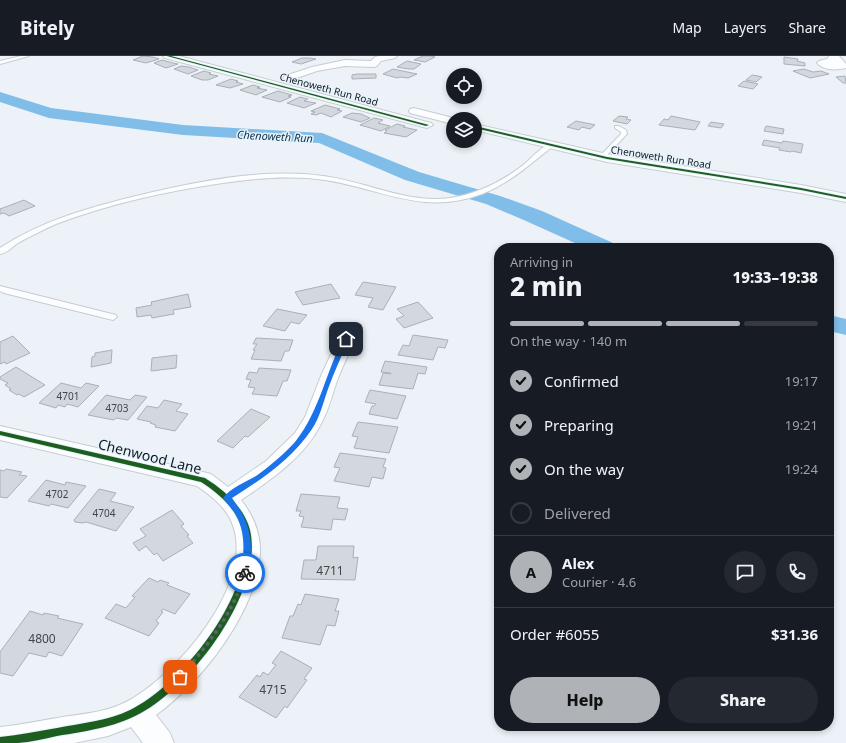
<!DOCTYPE html>
<meta charset="utf-8">
<style>
body{margin:0;font-family:"Noto Sans",sans-serif;background:#242831;color:#f1f3f6;height:100vh;display:flex;flex-direction:column;font-size:15px;white-space:nowrap}
*{box-sizing:border-box;margin:0}
p{font-size:13px;color:#9ea1a6}
.icon{flex:none;width:22px;height:22px;fill:none;stroke:currentColor;stroke-width:2;stroke-linecap:round;stroke-linejoin:round}
.map{position:relative;flex:1;overflow:hidden}
.details{position:absolute;left:494px;top:187px;width:340px;height:488px;display:flex;flex-direction:column;background:#171b24;border-radius:16px;box-shadow:0 2px 6px #0003}
.details>*{flex:none}
.controls{position:absolute;left:446px;top:12px;display:grid;gap:8px}
.controls a{display:grid;place-items:center;width:36px;height:36px;border-radius:50%;background:#171b24;box-shadow:0 2px 6px #0003;font-size:20px}
.pin{position:absolute;display:grid;place-items:center;width:34px;height:34px;color:#fff;margin:-17px;border-radius:8px;box-shadow:0 2px 6px #0006}
.courier{position:absolute;display:grid;place-items:center;width:40px;height:40px;margin:-20px;border:3px solid #1a73e8;border-radius:50%;background:#fff;color:#222;box-shadow:0 1px 5px #0007}
.headline em{font-style:normal;font-weight:800}
.headline div{display:flex;flex-direction:column-reverse}
.headline{display:flex;align-items:center;justify-content:space-between;height:68px;padding:0 16px}
h1{font-size:26px;font-weight:800;line-height:30px}
.bar{display:grid;grid-template-columns:repeat(4,1fr);gap:6px 4px;align-content:center;height:48px;padding:0 16px}
.bar i{height:5px;border-radius:3px;background:#363941}
.bar .selected{background:#afb3b7}
.bar p{grid-column:span 4}
.line{display:flex;align-items:center;gap:10px;padding:0 16px;border-top:1px solid #363941}
.line div{flex:1}
.round{display:grid;place-items:center;flex:none;width:42px;height:42px;border-radius:21px;background:#242831}
ol{padding:0 16px;list-style:none}
li{display:flex;align-items:center;gap:12px;height:44px}
li p{margin-inline-start:auto}
li .icon{padding:4px;border-radius:50%;background:#afb3b7;color:#111;stroke-width:4}
li:last-child{color:#9ea1a6}
li i{width:22px;height:22px;border:2px solid #363941;border-radius:50%}
.button{display:flex;gap:8px;margin-top:auto;padding:8px 16px}
.button a{flex:1;height:46px;border-radius:24px;background:#afb3b7;color:#111;font-size:16px;font-weight:800;line-height:46px;text-align:center}
.button a+a{background:#242831;color:#f1f3f6}
header{display:flex;align-items:center;gap:24px;box-sizing:border-box;height:56px;padding:0 20px;background:#171b24;border-bottom:1px solid #363941}
header strong{font-size:19px}
nav{display:flex;gap:22px;margin-inline-start:auto;font-size:14px}
.map>svg:first-child{display:block}
.lines{fill:none;stroke-linecap:round;stroke-linejoin:round}
.river{fill:#80bde8;fill-rule:evenodd}
.building{fill:#d2d8dd;stroke:#aab0b5}
.lane-casing{stroke:#c6cdd2;stroke-width:2}
.street-casing{stroke:#c6cdd2;stroke-width:2}
.lane{fill:#fcfdfe;fill-rule:evenodd}
.street{fill:#fcfdfe;fill-rule:evenodd}
.cycleway-casing{stroke:#e7f3fc;stroke-width:2}
.cycleway{fill:#1b5e20;fill-rule:evenodd}
.route{fill:#1a73e8}
.done{stroke:#5e6469;stroke-width:4;stroke-dasharray:0 7.2}
.labels{text-anchor:middle;dominant-baseline:central;stroke-width:3;stroke-linejoin:round;paint-order:stroke}
.far-street-label{font-size:10px;fill:#11181d;stroke:#e7f3fc}
.number-label{font-size:10px;fill:#41484d}
.far-water-label{font-size:11px;font-style:italic;fill:#072d45;stroke:#e7f3fc}
.near-number-label{font-size:12px;fill:#41484d}
.near-street-label{font-size:14px;fill:#11181d;stroke:#e7f3fc}
</style>
<header>
<strong>Bitely</strong>
<nav><a>Map</a><a>Layers</a><a>Share</a></nav>
</header>
<div class="map">
<svg width="846" height="687" viewBox="0 0 846 687">
<rect width="100%" height="100%" fill="#ecf2f7"/>
<g class="lines">
<path class="river" d="M0 36 51 52 183 69 322 77 419 116 500 140 542 155 613 187 617 192H586L526 165 486 148 405 124 319 87 183 79 49 62 0 46Z
M829 259 846 263V279L829 275Z"/>
</g>
<path class="building" d="M143 0 153 1 159 3 146 7 133 4Z
M423 0H431L435 1 425 6 414 4Z
M784 1 798 3 797 5 805 7V10L784 8Z
M302 2H309L316 3 301 8 292 6Z
M162 4 173 7 178 8 166 12 154 7Z
M407 5 421 8 414 13H408L397 11Z
M181 10 189 11 198 14 188 18 174 13Z
M393 13 417 18 408 22 400 21 397 22 383 18Z
M804 13 813 16 821 15 829 18 810 22 793 15Z
M204 15 211 17 209 18 218 20 208 24H202L191 20Z
M357 18H376V22L352 23V19Z
M752 19 758 20 762 21 756 26 746 24Z
M845 20 846 27H843L836 21Z
M231 23 238 25 236 26 243 28 230 32 216 29Z
M744 25 758 28 753 33 738 30Z
M253 29 260 31 257 32 267 34 256 39 240 34Z
M278 35 292 39 288 40 291 41 280 46 262 41Z
M300 41 308 43 304 45 316 47 304 52 287 47Z
M325 49 340 53 337 54 342 55 331 61 321 57 316 59 311 58 315 56 311 55Z
M352 57 361 58 370 62 361 66 343 61Z
M619 60 628 61 626 63 631 64 627 68 613 65Z
M671 60 700 66 695 74 659 69 664 63 668 64Z
M374 62 383 64 378 67 390 70 381 75 360 69Z
M576 65 591 68 595 69 590 73 582 71 579 74 567 71Z
M711 66 724 68 721 72 708 70Z
M397 68 405 70 403 71 417 74 406 81 384 77 387 75 385 74Z
M766 70 784 73 783 78 764 75Z
M764 84 782 87 783 85 803 88 801 97 792 95 791 96 779 94 780 92 762 89Z
M24 144 35 150 9 160 4 157 0 158V153Z
M363 226 396 231 383 254 368 251 373 242 355 239Z
M331 228 340 242 303 249 295 236Z
M188 238 191 251 173 254 174 258 152 262 151 259 137 261 136 252 152 249 151 246Z
M418 246 433 262 404 272 396 263 404 260 397 253Z
M277 253 307 259 299 268 291 266 285 275 263 270Z
M413 279 448 284 445 292 438 291 433 304 398 299 403 289 409 290Z
M13 280 30 297 6 308 5 306 0 308V286Z
M256 282 293 284 289 295H285L281 305 251 303 255 294H253L257 288H253Z
M112 294 111 307 91 311 92 301 95 300V297Z
M177 299 176 312 151 315 152 302Z
M385 305 427 311 425 318 418 317 413 333 379 329 383 317 391 318V317L381 316Z
M16 311 45 329 24 341 19 338 17 339 9 334 11 333 5 329 8 327 0 323V321Z
M259 312 291 314 287 325H283L277 340 252 338 255 332 248 331 251 324 246 323 249 316 257 317Z
M61 327 81 332 86 327 99 330 78 351 67 348 65 351 58 349 56 352 39 347Z
M370 334 406 340 397 363 369 358 372 350H374L376 348 365 346Z
M106 339 130 344 135 339 147 341 128 364 116 362 114 364 88 359Z
M164 344 182 348 176 355 188 358 175 375 155 371 156 369 150 367 151 366 137 363 147 350 158 352Z
M251 353 270 361 248 381 245 380 233 392 217 385Z
M358 366 398 371 389 397 354 392 358 381 352 380Z
M340 397 386 403 383 411 386 412 383 423 372 421 369 431 334 425 340 412 334 411Z
M6 413 22 416 19 419 27 420 7 442 0 441V414L4 415Z
M46 424 65 429 66 426 86 430 68 452 51 448 49 450 28 445Z
M99 433 116 437 110 445 134 451 116 475 86 466 82 467 75 466 74 464Z
M301 438 340 441 337 452 348 453 345 464 333 463 331 474 301 471 304 461 299 460 301 455H296Z
M172 454 184 468 181 470 189 479 187 480 193 487 163 505 157 497 154 499 146 490 139 495 133 487 146 480 140 473Z
M318 490H354L353 502 358 501 355 524 301 523 304 504H316Z
M149 522 158 526 160 524 169 527 167 529 190 538 175 558 163 553 161 555 163 556 156 565 159 567 149 580 105 562 116 548 126 552 135 541 132 540Z
M305 538 339 543 335 555H339L335 570 327 569 320 589 282 582 290 560H293L298 548 301 549Z
M30 555 43 559 44 557 59 560 57 562 83 568 62 600 49 596 46 601 29 597 13 620 0 617V596Z
M281 595 312 612 304 623 307 624 287 652 285 650 276 662 239 641 257 619 260 621 263 616 268 619 276 609 272 607Z"/>
<g class="lines">
<defs>
<path id="lane" d="M21 0H29L0 8V5Z
M615 70H619L626 74 627 78 604 102H600V100L621 78V76L615 72Z
M550 88 553 90 552 91C529 109 510 127 482 138 423 160 382 133 325 124 292 119 256 122 223 127 167 135 109 148 56 168 43 174 30 180 18 187 12 191 7 197 0 198V192C43 164 91 151 140 139 199 125 262 112 323 120 365 125 407 148 450 142 476 138 501 126 522 110 530 104 539 92 550 88Z
M0 230 116 259 117 261 113 264 4 237 0 235Z"/>
<path id="street" d="M163 0H179L431 67 433 69 427 72 423 71 165 2Z
M379 0H397L395 2 381 5 377 10 374 11 345 10 317 15 288 25 283 22 285 20 312 11 345 4 371 5 375 1Z
M829 0H839L846 8V12C836 14 825 15 817 7L819 5 827 3Z
M414 52 457 63H453V68L410 57 409 55 410 53Z
M475 68 607 98 801 129 846 138V146L801 137 607 106 475 74Z
M347 278 353 279 356 283C349 297 342 311 337 325 332 339 329 353 322 366 305 401 272 423 241 444 253 459 261 478 260 498 256 557 202 625 156 659L170 677 174 687H143L131 671 108 680 74 687H0V671C19 669 38 665 57 662 79 658 104 657 124 647 175 622 257 527 232 467 226 451 210 439 197 430L0 384V370L203 416 211 418 228 431 266 405 295 377 305 361 321 320 338 283 341 279Z"/>
</defs>
<use href="#lane" class="lane-casing"/>
<use href="#street" class="street-casing"/>
<use href="#lane" class="lane"/>
<use href="#street" class="street"/>
<defs>
<path id="cycleway" d="M167 0H171L429 69 426 70Z
M475 70 607 101 801 132 846 141V143L801 134 607 103 475 72Z
M0 375 205 422C224 434 244 451 250 474 264 534 195 625 146 654 119 671 87 675 57 680 44 683 31 686 18 687 12 687 6 687 0 687V681C19 679 38 675 57 672 81 667 108 665 130 654 182 629 259 533 242 473 236 452 218 437 201 426L0 379Z"/>
</defs>
<use href="#cycleway" class="cycleway-casing"/>
<use href="#cycleway" class="cycleway"/>
</g>
<path class="route" d="M344 281 349 283C342 299 334 316 328 333 323 347 320 361 312 373 292 403 262 423 232 442 252 470 253 484 249 517L245 521 242 520 241 517C244 497 246 478 236 459 233 453 227 448 223 442 230 432 246 426 256 420 270 410 284 398 295 386 320 355 326 315 344 281Z"/>
<g class="lines">
<path class="done" d="M180 621C207 590 233 558 245 517"/>
</g>
<g class="labels">
<g class="far-street-label">
<text transform="translate(329 33) rotate(15)">Chenoweth Run Road</text>
<text transform="translate(661 101) rotate(9)">Chenoweth Run Road</text>
</g>
<g class="number-label">
<text x="68" y="340">4701</text>
<text x="117" y="352">4703</text>
<text x="57" y="438">4702</text>
<text x="104" y="457">4704</text>
</g>
<g class="far-water-label">
<text transform="translate(275 80) rotate(3)">Chenoweth Run</text>
</g>
<g class="near-number-label">
<text x="330" y="514">4711</text>
<text x="42" y="582">4800</text>
<text x="273" y="633">4715</text>
</g>
<g class="near-street-label">
<text transform="translate(150 400) rotate(14)">Chenwood Lane</text>
</g>
</g>
</svg>
<div class="controls">
<a><svg class="icon" aria-label="locate" viewBox="0 0 24 24"><circle cx="12" cy="12" r="6"/><path d="M12 2v4M12 18v4M2 12h4M18 12h4"/></svg></a>
<a><svg class="icon" aria-label="layers" viewBox="0 0 24 24"><path d="M12 4l9 5-9 5-9-5zM3 14l9 5 9-5"/></svg></a>
</div>
<div class="pin" style="left:180px;top:621px;background:#ea580c"><svg class="icon" aria-label="bag" viewBox="0 0 24 24"><path d="M5 8h14l-1 12H6zM9 8a3 3 0 0 1 6 0"/></svg></div>
<div class="pin" style="left:346px;top:283px;background:#1f2937"><svg class="icon" aria-label="home" viewBox="0 0 24 24"><path d="M3 11l9-7 9 7M6 9v11h12V9"/></svg></div>
<div class="courier" style="left:245px;top:517px"><svg class="icon" aria-label="bike" viewBox="0 0 24 24"><circle cx="6" cy="16" r="4"/><circle cx="18" cy="16" r="4"/><path d="M6 16l4-8h5l3 8M10 8l3 8H6M13 5h3"/></svg></div>
<section class="details">
<div class="headline"><div><h1>2 min</h1><p>Arriving in</p></div><em>19:33–19:38</em></div>
<div class="bar"><i class="selected"></i><i class="selected"></i><i class="selected"></i><i></i><p>On the way · 140 m</p></div>
<ol>
<li><svg class="icon" aria-label="check" viewBox="0 0 24 24"><path d="M5 12l5 5 9-10"/></svg>Confirmed<p>19:17</p></li>
<li><svg class="icon" aria-label="check" viewBox="0 0 24 24"><path d="M5 12l5 5 9-10"/></svg>Preparing<p>19:21</p></li>
<li><svg class="icon" aria-label="check" viewBox="0 0 24 24"><path d="M5 12l5 5 9-10"/></svg>On the way<p>19:24</p></li>
<li><i></i>Delivered</li>
</ol>
<div class="line" style="height:72px"><b class="round" style="background:#afb3b7;color:#111">A</b><div><b>Alex</b><p>Courier · 4.6</p></div><a class="round"><svg class="icon" aria-label="chat" viewBox="0 0 24 24"><path d="M4 5h16v11H9l-5 4z"/></svg></a><a class="round"><svg class="icon" aria-label="phone" viewBox="0 0 24 24"><path d="M5 4h4l2 5-3 2q2 4 5 5l2-3 5 2v4C11 20 4 13 5 4z"/></svg></a></div>
<div class="line" style="height:52px"><div>Order #6055</div><b>$31.36</b></div>
<div class="button"><a>Help</a><a>Share</a></div>
</section>
</div>
